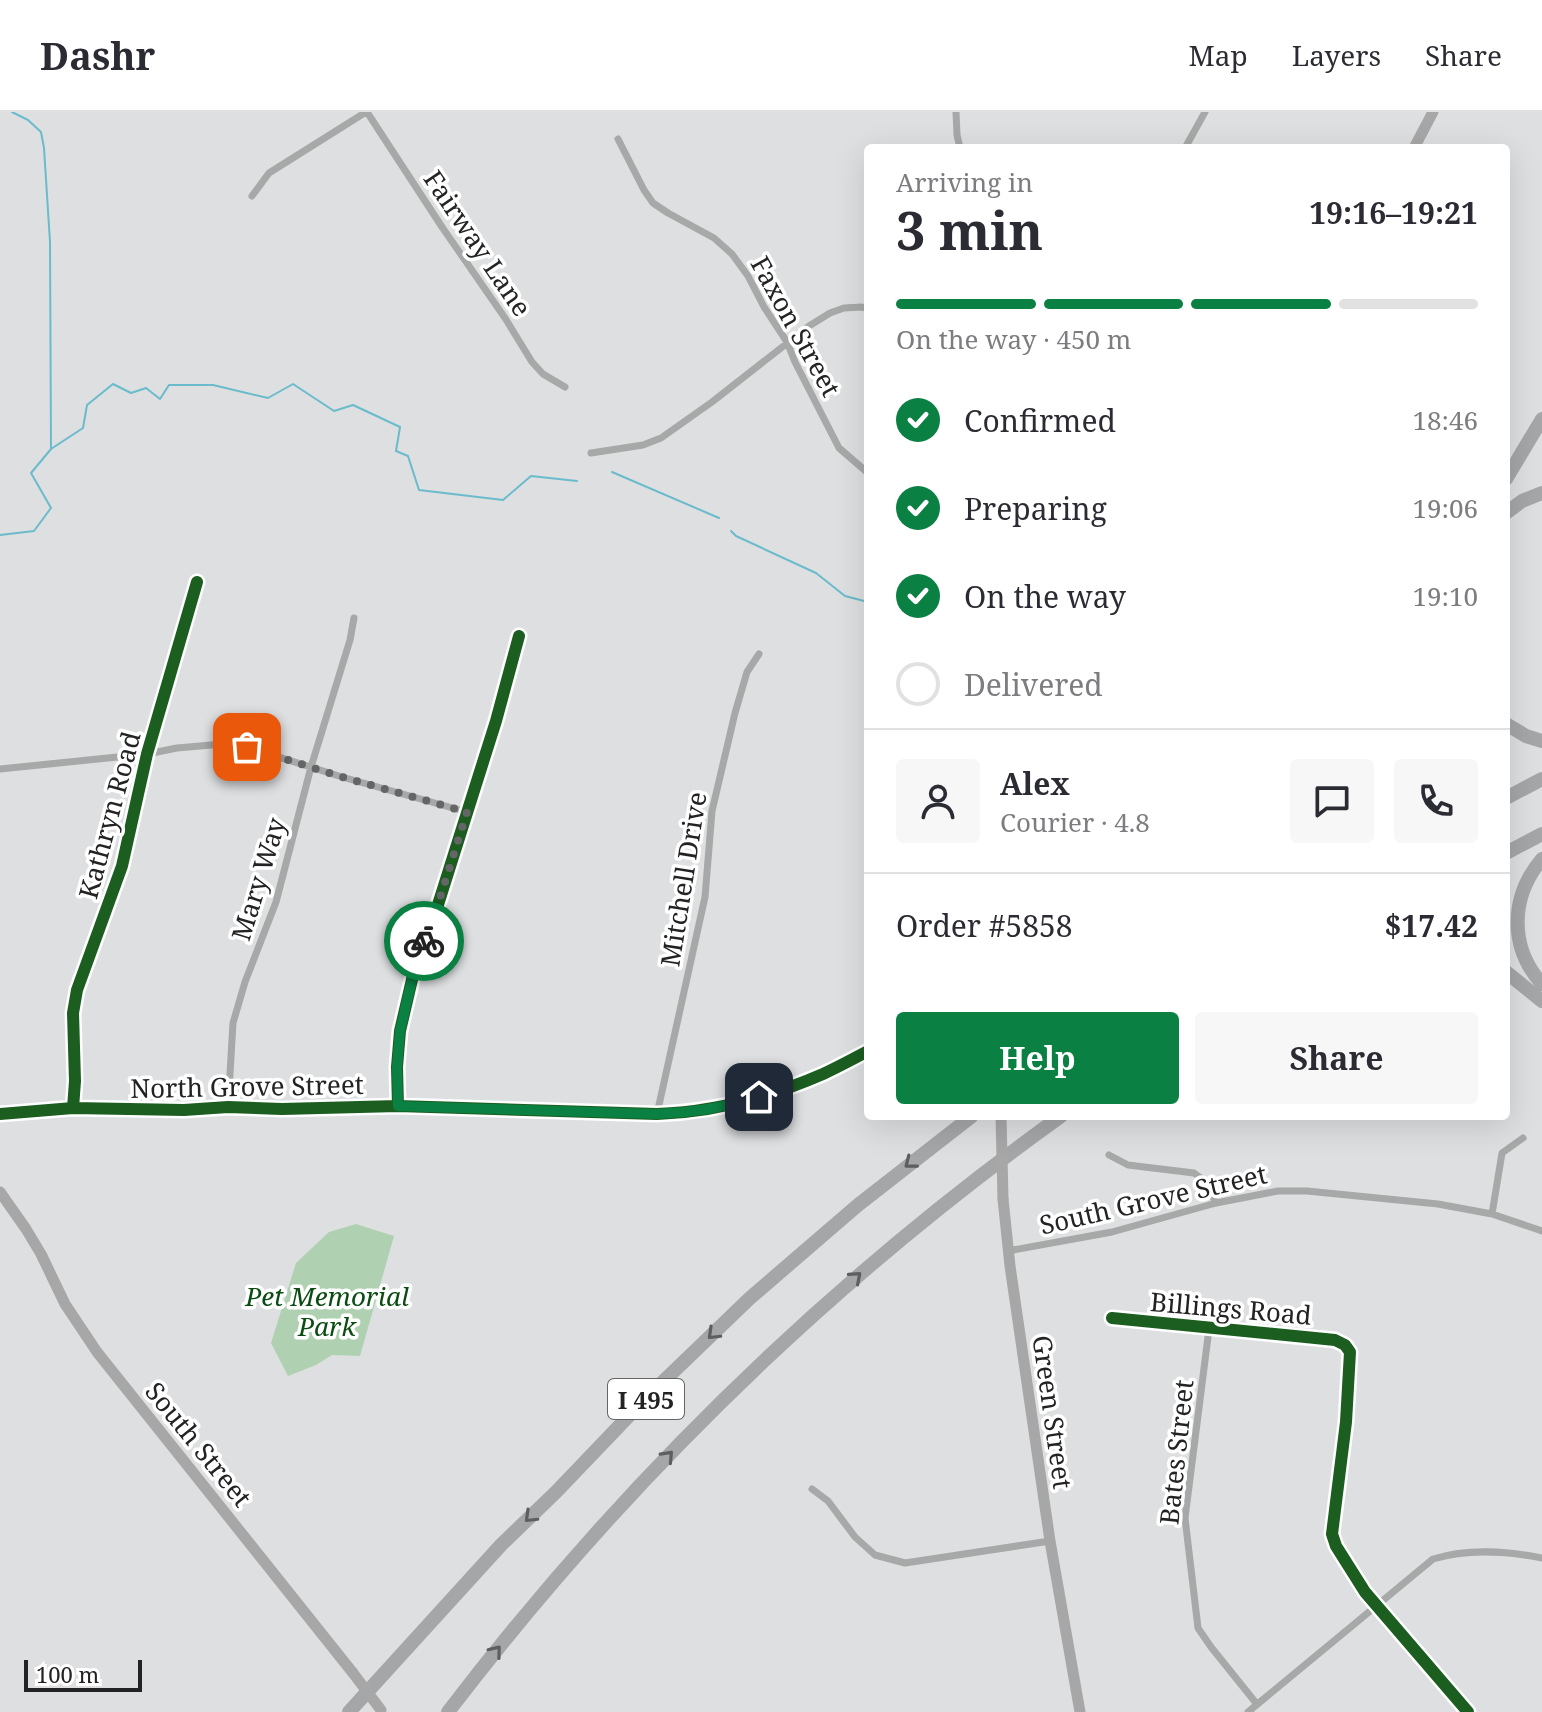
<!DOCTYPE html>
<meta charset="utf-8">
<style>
body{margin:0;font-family:"Noto Serif",serif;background:#f7f7f7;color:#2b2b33;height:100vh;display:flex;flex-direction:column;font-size:30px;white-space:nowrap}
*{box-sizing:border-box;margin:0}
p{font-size:26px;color:#7c7c81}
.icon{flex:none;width:44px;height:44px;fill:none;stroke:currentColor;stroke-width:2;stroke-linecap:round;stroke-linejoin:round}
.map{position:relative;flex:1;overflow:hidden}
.sheet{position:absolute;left:864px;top:32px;width:646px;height:976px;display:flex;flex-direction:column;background:#fff;border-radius:8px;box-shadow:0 8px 32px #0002}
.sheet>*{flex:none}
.scale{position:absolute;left:24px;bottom:20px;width:118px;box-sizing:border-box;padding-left:8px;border:4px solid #232325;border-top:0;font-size:22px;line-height:28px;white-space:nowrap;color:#232325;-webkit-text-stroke:6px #fff;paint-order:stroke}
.pin{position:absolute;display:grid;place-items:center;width:68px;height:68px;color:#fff;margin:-34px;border-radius:16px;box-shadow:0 4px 12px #0006}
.courier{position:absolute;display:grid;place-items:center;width:80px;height:80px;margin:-40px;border:6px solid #0b8043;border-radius:50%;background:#fff;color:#222;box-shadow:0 2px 10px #0007}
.head em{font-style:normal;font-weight:700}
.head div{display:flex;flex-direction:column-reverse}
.head{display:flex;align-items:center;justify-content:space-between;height:136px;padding:0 32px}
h1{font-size:52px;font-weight:700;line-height:60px}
.bar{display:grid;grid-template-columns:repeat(4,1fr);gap:12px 8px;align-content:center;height:96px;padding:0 32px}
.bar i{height:10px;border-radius:6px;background:#e1e1e2}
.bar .selected{background:#0b8043}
.bar p{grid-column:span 4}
.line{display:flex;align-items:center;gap:20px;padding:0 32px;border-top:2px solid #e1e1e2}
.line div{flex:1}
.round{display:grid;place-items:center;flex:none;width:84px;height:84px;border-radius:8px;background:#f7f7f7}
ol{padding:0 32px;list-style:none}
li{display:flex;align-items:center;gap:24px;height:88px}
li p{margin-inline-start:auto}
li .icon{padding:8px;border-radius:50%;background:#0b8043;color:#fff;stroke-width:4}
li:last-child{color:#7c7c81}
li i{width:44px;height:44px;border:4px solid #e1e1e2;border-radius:50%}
.primary-button{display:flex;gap:16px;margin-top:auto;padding:16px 32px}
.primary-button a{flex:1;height:92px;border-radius:8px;background:#0b8043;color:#fff;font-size:32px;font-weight:700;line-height:92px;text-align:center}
.primary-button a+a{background:#f7f7f7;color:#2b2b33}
header{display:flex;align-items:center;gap:48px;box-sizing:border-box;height:112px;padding:0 40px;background:#fff;border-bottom:2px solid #e1e1e2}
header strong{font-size:38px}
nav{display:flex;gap:44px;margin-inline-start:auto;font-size:28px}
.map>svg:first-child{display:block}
.green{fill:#b0d1b1}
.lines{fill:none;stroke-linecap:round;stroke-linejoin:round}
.stream{stroke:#6abbcb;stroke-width:2}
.minor{stroke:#a7a8a8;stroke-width:7}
.secondary{stroke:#a7a7a8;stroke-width:11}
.motorway{stroke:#a5a6a7;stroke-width:14}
.secondary-bridge{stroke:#a7a7a8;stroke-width:11}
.cycleway-casing{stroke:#fff;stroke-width:17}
.cycleway{stroke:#1b5e20;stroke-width:12}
.oneway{stroke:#5e5e60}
.done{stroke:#646567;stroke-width:8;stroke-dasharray:0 14.4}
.route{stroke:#0b8043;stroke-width:10}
.labels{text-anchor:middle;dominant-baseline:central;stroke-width:7;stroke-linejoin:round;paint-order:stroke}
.shield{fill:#fff;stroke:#656566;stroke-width:2}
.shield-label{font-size:24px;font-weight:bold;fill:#232325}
.street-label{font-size:26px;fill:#232325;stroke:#fff}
.park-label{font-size:26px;font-style:italic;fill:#0b4c13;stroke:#fff}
</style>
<header>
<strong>Dashr</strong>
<nav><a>Map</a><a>Layers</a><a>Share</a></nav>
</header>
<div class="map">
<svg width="1542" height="1600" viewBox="0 0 1542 1600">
<rect width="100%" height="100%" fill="#dedfe1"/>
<path class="green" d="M356 1112 394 1124 360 1244 332 1243 316 1253 288 1264 271 1231 296 1151 329 1120Z"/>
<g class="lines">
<path class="stream" d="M51 337 83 316 87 293 113 272 131 281 146 276 160 287 169 273H213L268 286 293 272 334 299 353 293 400 315 396 339 408 344 419 378 503 388 531 364 577 369
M612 360 719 406
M731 419 736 424 816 461 845 484 868 490
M0 423 34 419 51 396 31 361 51 337 50 130 44 36 41 20 28 8 12 0"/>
<path class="minor" d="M367 0 442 115 505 206 532 250 543 262 565 275
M956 0 957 23 960 36
M618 27 644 78 653 91 668 101 714 126 732 142 748 164 764 195 787 230 795 250 839 336 868 361
M1185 36 1205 0
M252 84 269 61 366 0
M591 341 643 333 661 326 712 290 809 214 830 201 844 196 862 195 868 197
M0 657 147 642 177 636 223 632 247 635 342 665 467 700
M398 994 397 955 400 919 414 859 436 799 496 609 519 524
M228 995 233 911 245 870 276 790 311 655 350 528 354 506
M73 996 75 969 73 901 77 878 122 754 147 642 197 470
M0 1002 73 996 184 998 228 995 282 997 398 994 657 1002C714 1000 770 985 823 962 838 955 853 947 868 939
M657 1002 705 785 712 699 735 601 747 560 759 542
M1109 1043 1128 1053 1194 1061 1205 1069 1216 1091
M1492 1102 1502 1041 1523 1026
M1008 1139 1112 1120 1216 1091 1278 1079H1307L1438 1092 1492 1102 1542 1119
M1112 1206 1335 1228 1345 1233 1350 1240 1346 1310 1332 1422 1336 1434 1365 1480 1468 1600
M1209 1217 1185 1406 1196 1499 1198 1516 1211 1535 1256 1591
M812 1377 828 1389 855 1425 875 1443 905 1451 1050 1429
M1248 1600 1433 1447C1469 1436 1506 1439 1542 1446"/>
<path class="secondary" d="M1414 36 1433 0
M0 1080 26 1117 41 1142 65 1192 97 1240 353 1561
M1003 1087 1010 1154 1050 1429 1080 1600"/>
<path class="motorway" d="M1506 367 1542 307
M1506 401 1522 389 1542 381
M1506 612 1526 624 1542 629
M1506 686 1542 667
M1506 741 1542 722
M1542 747C1510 785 1509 835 1542 872
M1506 860 1542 889
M349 1600 501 1433 556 1380 646 1286 750 1186 858 1093 972 1004
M448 1600C623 1371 827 1172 1061 1004"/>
<path class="secondary-bridge" d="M1001 1004 1003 1087
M353 1561 381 1598"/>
<defs>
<path id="cycleway" d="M398 994 397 955 400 919 414 859 436 799 496 609 519 524
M73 996 75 969 73 901 77 878 122 754 147 642 197 470
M0 1002 73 996 184 998 228 995 282 997 398 994 657 1002C714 1000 770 985 823 962 838 955 853 947 868 939
M1112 1206 1335 1228 1345 1233 1350 1240 1346 1310 1332 1422 1336 1434 1365 1480 1468 1600"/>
</defs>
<use href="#cycleway" class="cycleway-casing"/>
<use href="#cycleway" class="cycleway"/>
</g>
<defs><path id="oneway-chevron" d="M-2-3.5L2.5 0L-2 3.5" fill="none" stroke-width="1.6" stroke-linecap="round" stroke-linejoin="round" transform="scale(2)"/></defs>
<g class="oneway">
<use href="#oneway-chevron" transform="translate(910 1051) rotate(142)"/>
<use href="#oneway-chevron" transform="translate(856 1165) rotate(-41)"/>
<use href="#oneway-chevron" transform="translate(713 1222) rotate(136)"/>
<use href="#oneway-chevron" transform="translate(668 1344) rotate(-47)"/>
<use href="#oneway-chevron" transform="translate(530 1405) rotate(136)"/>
<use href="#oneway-chevron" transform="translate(496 1539) rotate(-51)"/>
</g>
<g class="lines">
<path class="done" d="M247 635 342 665 467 700 436 799 424 829"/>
<path class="route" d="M424 829 414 859 400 919 397 955 398 994 657 1002C692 1001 726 995 759 985"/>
</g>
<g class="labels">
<rect class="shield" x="608" y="1267" width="76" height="40" rx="6"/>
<g class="shield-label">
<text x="646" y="1287">I 495</text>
</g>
<g class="street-label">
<text transform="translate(478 131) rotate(56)">Fairway Lane</text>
<text transform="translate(796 214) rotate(61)">Faxon Street</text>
<text transform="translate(109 703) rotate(-75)">Kathryn Road</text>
<text transform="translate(258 767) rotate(-73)">Mary Way</text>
<text transform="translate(683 767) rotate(-81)">Mitchell Drive</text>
<text transform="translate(247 974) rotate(-1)">North Grove Street</text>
<text transform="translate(1153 1087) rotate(-13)">South Grove Street</text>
<text transform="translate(1231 1196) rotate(5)">Billings Road</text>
<text transform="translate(1053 1300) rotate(82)">Green Street</text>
<text transform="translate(199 1332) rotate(51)">South Street</text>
<text transform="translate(1176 1340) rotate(-84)">Bates Street</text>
</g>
<g class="park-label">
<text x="327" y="1184">Pet Memorial<tspan x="327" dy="30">Park</tspan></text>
</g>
</g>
</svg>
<div class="scale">100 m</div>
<div class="pin" style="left:247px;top:635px;background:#ea580c"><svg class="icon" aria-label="bag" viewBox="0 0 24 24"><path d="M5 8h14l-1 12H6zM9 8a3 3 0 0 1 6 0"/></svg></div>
<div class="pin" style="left:759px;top:985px;background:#1f2937"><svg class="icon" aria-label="home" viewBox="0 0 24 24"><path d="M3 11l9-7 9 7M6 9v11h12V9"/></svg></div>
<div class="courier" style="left:424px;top:829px"><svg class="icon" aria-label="bike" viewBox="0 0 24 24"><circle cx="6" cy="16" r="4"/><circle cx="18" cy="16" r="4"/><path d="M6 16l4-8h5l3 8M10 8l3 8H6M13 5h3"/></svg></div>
<section class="sheet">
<div class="head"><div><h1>3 min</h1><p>Arriving in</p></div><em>19:16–19:21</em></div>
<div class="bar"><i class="selected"></i><i class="selected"></i><i class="selected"></i><i></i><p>On the way · 450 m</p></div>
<ol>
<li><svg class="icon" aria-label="check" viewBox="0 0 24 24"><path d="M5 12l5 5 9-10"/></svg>Confirmed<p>18:46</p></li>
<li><svg class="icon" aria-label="check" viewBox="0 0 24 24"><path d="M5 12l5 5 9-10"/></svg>Preparing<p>19:06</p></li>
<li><svg class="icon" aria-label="check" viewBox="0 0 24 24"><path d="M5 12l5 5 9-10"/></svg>On the way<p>19:10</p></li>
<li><i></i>Delivered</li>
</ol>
<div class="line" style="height:144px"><a class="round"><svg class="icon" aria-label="person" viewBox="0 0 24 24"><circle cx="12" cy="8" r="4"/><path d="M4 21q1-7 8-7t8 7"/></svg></a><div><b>Alex</b><p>Courier · 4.8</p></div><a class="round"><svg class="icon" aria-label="chat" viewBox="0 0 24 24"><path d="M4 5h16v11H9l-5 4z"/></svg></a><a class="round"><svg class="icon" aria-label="phone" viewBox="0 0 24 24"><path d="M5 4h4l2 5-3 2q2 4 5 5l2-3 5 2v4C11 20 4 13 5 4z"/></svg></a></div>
<div class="line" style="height:104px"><div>Order #5858</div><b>$17.42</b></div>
<div class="primary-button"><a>Help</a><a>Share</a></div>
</section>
</div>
